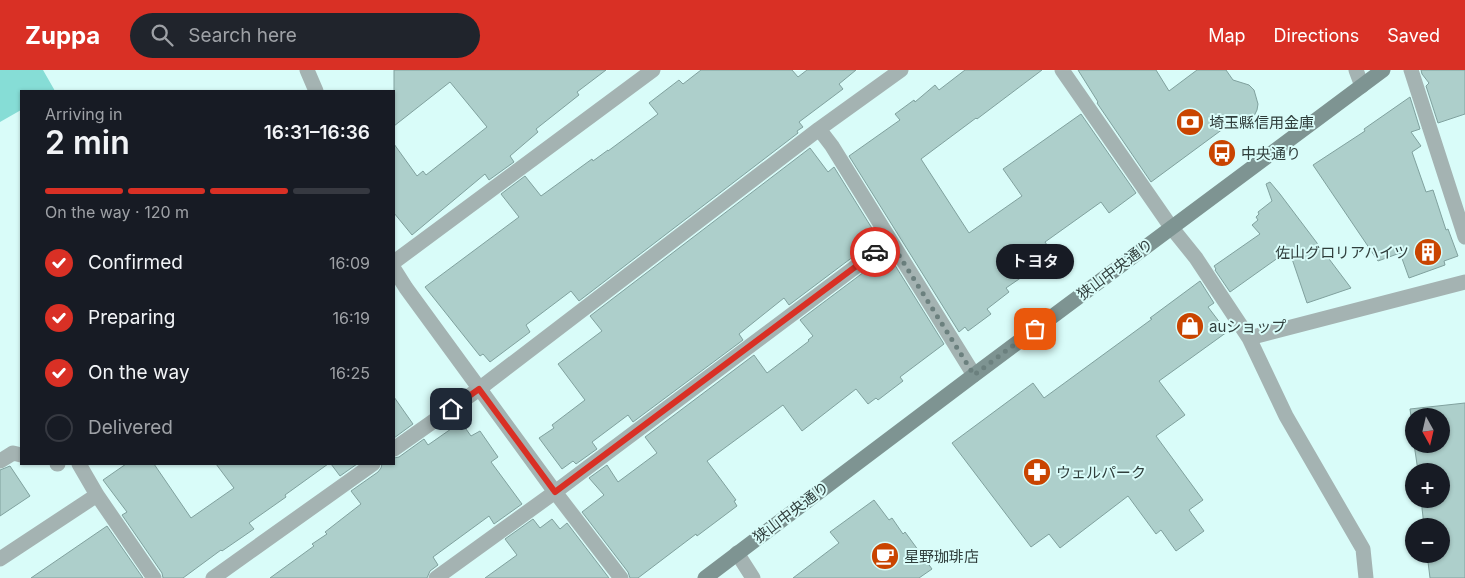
<!DOCTYPE html>
<meta charset="utf-8">
<style>
body{margin:0;font-family:Inter,"Noto Sans JP",sans-serif;background:#20242c;color:#f1f3f6;height:100vh;display:flex;flex-direction:column;font-size:19px;white-space:nowrap}
*{box-sizing:border-box;margin:0}
p{font-size:16px;color:#9ea1a6}
.icon{flex:none;width:28px;height:28px;fill:none;stroke:currentColor;stroke-width:2;stroke-linecap:round;stroke-linejoin:round}
.map{position:relative;flex:1;overflow:hidden}
.details{position:absolute;left:20px;top:20px;width:375px;height:375px;display:flex;flex-direction:column;background:#171b24;border-radius:0px;box-shadow:0 1px 4px #0004}
.details>*{flex:none}
.needle{width:32px;rotate:172deg}
.buttons{position:absolute;left:1405px;top:338px;display:grid;gap:10px}
.buttons a{display:grid;place-items:center;width:45px;height:45px;border-radius:50%;background:#171b24;box-shadow:0 1px 4px #0004;font-size:25px}
.pin{position:absolute;display:grid;place-items:center;width:42px;height:42px;color:#fff;margin:-21px;border-radius:10px;box-shadow:0 2px 8px #0006}
.courier{position:absolute;display:grid;place-items:center;width:50px;height:50px;margin:-25px;border:4px solid #d93025;border-radius:50%;background:#fff;color:#222;box-shadow:0 1px 6px #0007}
.bubble{position:absolute;height:35px;border-radius:18px;background:#171b24;box-shadow:0 1px 4px #0004;font-size:16px;font-weight:600;line-height:35px;text-align:center}
.headline em{font-style:normal;font-weight:600}
.headline div{display:flex;flex-direction:column-reverse}
.headline{display:flex;align-items:center;justify-content:space-between;height:85px;padding:0 25px}
h1{font-size:32px;font-weight:600;line-height:38px}
.bar{display:grid;grid-template-columns:repeat(4,1fr);gap:8px 5px;align-content:center;height:60px;padding:0 25px}
.bar i{height:6px;border-radius:4px;background:#363941}
.bar .on{background:#d93025}
.bar p{grid-column:span 4}
ol{padding:0 25px;list-style:none}
li{display:flex;align-items:center;gap:15px;height:55px}
li p{margin-inline-start:auto}
li .icon{padding:5px;border-radius:50%;background:#d93025;color:#fff;stroke-width:4}
li:last-child{color:#9ea1a6}
li i{width:28px;height:28px;border:2px solid #363941;border-radius:50%}
header{display:flex;align-items:center;gap:30px;box-sizing:border-box;height:70px;padding:0 25px;background:#d93025;color:#fff}
header strong{font-size:24px}
nav{display:flex;gap:28px;margin-inline-start:auto;font-size:18px}
.search{width:350px;height:45px;background:#20242c;display:flex;align-items:center;gap:12px;box-sizing:border-box;padding:0 18px;border-radius:28px;color:#9ea1a6;font-size:19px}
.map>svg:first-child{display:block}
.green{fill:#86ddd6}
.building{fill:#adcfcb;stroke:#80a19e}
.lines{fill:none;stroke-linecap:round;stroke-linejoin:round}
.street{stroke:#a4b3b2;stroke-width:15}
.secondary{stroke:#7e9492;stroke-width:15}
.done{stroke:#6b807e;stroke-width:5;stroke-dasharray:0 9}
.route{stroke:#d93025;stroke-width:6}
.labels{text-anchor:middle;dominant-baseline:central;stroke-width:4;stroke-linejoin:round;paint-order:stroke}
.poi-label{font-size:15px;fill:#303e3c;stroke:#d9fcf9;text-anchor:start}
.street-label{font-size:15px;fill:#303e3c;stroke:#d9fcf9}
</style>
<header>
<strong>Zuppa</strong>
<div class="search"><svg class="icon" aria-label="search" viewBox="0 0 24 24"><circle cx="10" cy="10" r="6"/><path d="M15 15l6 6"/></svg>Search here</div>
<nav><a>Map</a><a>Directions</a><a>Saved</a></nav>
</header>
<div class="map">
<svg width="1465" height="508" viewBox="0 0 1465 508">
<rect width="100%" height="100%" fill="#d9fcf9"/>
<path class="green" d="M0 0H43L55 21H21V40L0 52Z"/>
<path class="building" d="M394 0H606L577 22 579 25 536 59 538 62 510 86 514 92 489 110 485 104 412 165 394 143V74L417 106 423 101 426 105 487 57 450 12 394 56Z
M701 0H792L798 7 807 0H856L839 14 843 19 799 52 803 57 797 61 798 63 579 231 571 221 526 255 530 262 490 292 483 284 480 286 425 217 519 147 501 124 525 106 541 126 592 89 593 91 608 80V81L658 44 649 33 679 10 683 14Z
M965 0H1042L977 49 976 48 921 89 969 163 1022 126 1003 99 1081 44 1136 123 1109 143 1101 132 1045 172 1054 185 1006 218 1009 222 987 239 991 244 968 261 965 257 959 262 849 86 900 50 895 44 914 30 915 32 935 15 939 20Z
M1078 0H1156L1169 21 1197 0H1226L1233 10 1249 15 1254 20 1258 34 1257 40 1254 46 1250 50 1237 54 1231 53 1151 112 1097 33 1098 32Z
M1421 0H1465V44L1438 53 1426 16 1429 13 1422 4Z
M1410 27 1420 59 1411 62 1421 76 1412 82 1426 122 1433 120 1446 160 1448 159 1458 186 1444 191 1445 195 1409 208 1400 183 1378 191 1313 95 1365 61 1364 59Z
M810 78 828 102 834 97 878 168 789 235 784 228 739 264 743 270 633 352 628 345 592 372 597 379 576 394 573 391 562 399 539 368 554 358 552 355 585 330 558 294 602 261 590 246Z
M1270 112 1280 124 1351 218 1307 233 1289 180 1230 222 1215 200 1216 199 1214 196 1260 164 1252 155 1258 150 1256 147 1259 144 1258 142 1272 131 1266 114Z
M888 184 944 274 900 307 903 311 878 330 876 328 868 334 856 319 802 361 783 335 707 391 736 430 734 431 737 436 697 466 696 464 638 508H630L628 502 582 442 604 425 589 408 607 395 618 412 657 383 645 367 754 285 767 303 809 271 808 270 813 266 800 250Z
M1200 211 1214 233 1208 237 1227 262 1159 311 1185 345 1156 366 1203 430 1189 440 1204 461 1176 481 1161 460 1156 464 1128 426 1060 478 1049 464 1031 477 952 373 1033 313 1044 328 1152 249 1150 248Z
M394 327 413 354 394 368Z
M1465 333V508H1430L1427 484H1441V456H1424L1421 429H1441V401H1418L1414 374H1441V346H1414V368L1410 339Z
M461 352 471 366 480 361 498 387 491 392 522 434 494 454 489 446 433 487 438 495 430 501 427 508H270L314 476 312 474 327 464 325 462 361 434 351 421 378 402 381 398 382 394H394V388L399 387 424 369 428 375Z
M126 394H154L191 448 234 418 216 394H328L285 425 286 427 249 453 254 459 222 481 221 480 183 508H163L162 503 122 445 127 442 103 410Z
M331 394H357L340 406Z
M10 396 30 426 0 446V400Z
M874 430 889 450 892 448 903 464 905 462 932 499 919 508H793L839 473 830 462Z
M533 449 540 458 552 449 560 459 567 453 609 508H485L517 485 505 469Z
M107 456 143 508H31Z"/>
<g class="lines">
<path class="street" d="M307 0 316 21
M901 0 819 59 832 76 974 305
M1062 0 1171 157 1196 188 1249 268 1286 346 1363 479 1366 508
M1356 0 1362 16
M1411 0 1465 167
M394 192 653 0
M394 199 406 218 555 422 621 508
M1249 268 1465 212
M394 379 479 319 819 59
M0 391 13 383 21 385
M57 394H58
M79 394 97 425 154 508
M737 483 753 508
M0 489 97 425
M213 508 373 394
M436 508 555 422 890 171"/>
<path class="secondary" d="M705 508 974 305 1383 0"/>
</g>
<g class="lines">
<path class="done" d="M875 182 890 171 974 305 1035 259"/>
<path class="route" d="M451 339 479 319 555 422 875 182"/>
</g>
<defs>
<symbol id="bank-disc" viewBox="-11 -11 22 22"><circle r="9.5" fill="#c94400" stroke="#d9fcf9"/><path d="M-6-4H6V4H-6ZM0-2.3a2.3 2.3 0 1 0 0 4.6a2.3 2.3 0 1 0 0-4.6Z" fill="#fff"/></symbol>
<symbol id="bus-disc" viewBox="-11 -11 22 22"><circle r="9.5" fill="#c94400" stroke="#d9fcf9"/><path d="M-5-6H5V4H4V6H2V4H-2V6H-4V4H-5ZM-3.5-4V0h7V-4ZM-3.5 1.2v1.5H-2V1.2ZM2 1.2v1.5H3.5V1.2Z" fill="#fff"/></symbol>
<symbol id="building-disc" viewBox="-11 -11 22 22"><circle r="9.5" fill="#c94400" stroke="#d9fcf9"/><path d="M-4-6H4V6H1V3H-1V6H-4ZM-2.5-4.3h1.7v1.8h-1.7ZM.8-4.3h1.7v1.8H.8ZM-2.5-1h1.7V.8h-1.7ZM.8-1h1.7V.8H.8Z" fill="#fff"/></symbol>
<symbol id="shop-disc" viewBox="-11 -11 22 22"><circle r="9.5" fill="#c94400" stroke="#d9fcf9"/><path d="M-5-2.5h2.3a2.7 3.5 0 0 1 5.4 0H5L5.5 6h-11ZM-1.5-2.5h3a1.5 2.3 0 0 0-3 0Z" fill="#fff"/></symbol>
<symbol id="pharmacy-disc" viewBox="-11 -11 22 22"><circle r="9.5" fill="#c94400" stroke="#d9fcf9"/><path d="M-2-6h4v4h4v4h-4v4h-4v-4h-4v-4h4Z" fill="#fff"/></symbol>
<symbol id="cafe-disc" viewBox="-11 -11 22 22"><circle r="9.5" fill="#c94400" stroke="#d9fcf9"/><path d="M-5.5-4.5H6V0H3Q3 3.5 0 3.5H-2.5Q-5.5 3.5-5.5 0ZM3-3.2v2h1.7v-2ZM-6 4.5H4V6H-6Z" fill="#fff"/></symbol>
</defs>
<g fill-rule="evenodd">
<use href="#bank-disc" x="1174" y="36" width="32" height="32"/>
<use href="#bus-disc" x="1206" y="67" width="32" height="32"/>
<use href="#building-disc" x="1412" y="166" width="32" height="32"/>
<use href="#shop-disc" x="1174" y="240" width="32" height="32"/>
<use href="#pharmacy-disc" x="1021" y="386" width="32" height="32"/>
<use href="#cafe-disc" x="869" y="470" width="32" height="32"/>
</g>
<g class="labels">
<g class="poi-label">
<text x="1209" y="52">埼玉縣信用金庫</text>
<text x="1241" y="83">中央通り</text>
<text x="1409" y="182" text-anchor="end">佐山グロリアハイツ</text>
<text x="1209" y="256">auショップ</text>
<text x="1056" y="402">ウェルパーク</text>
<text x="904" y="486">星野珈琲店</text>
</g>
<g class="street-label">
<text transform="translate(1115 199) rotate(-37)">狭山中央通り</text>
<text transform="translate(791 442) rotate(-37)">狭山中央通り</text>
</g>
</g>
</svg>
<div class="buttons">
<a><svg class="needle" viewBox="-14 -14 28 28"><path d="M0-13l5 13h-10z" fill="#e53935"/><path d="M0 13l5-13h-10z" fill="#9ea1a6"/></svg></a>
<a>+</a>
<a>−</a>
</div>
<div class="pin" style="left:1035px;top:259px;background:#ea580c"><svg class="icon" aria-label="bag" viewBox="0 0 24 24"><path d="M5 8h14l-1 12H6zM9 8a3 3 0 0 1 6 0"/></svg></div>
<div class="pin" style="left:451px;top:339px;background:#1f2937"><svg class="icon" aria-label="home" viewBox="0 0 24 24"><path d="M3 11l9-7 9 7M6 9v11h12V9"/></svg></div>
<div class="courier" style="left:875px;top:182px"><svg class="icon" aria-label="car" viewBox="0 0 24 24"><path d="M5 17H2v-5l4-1 3-4h7l3 4 3 1v5h-3M9 17h6M6 11h13"/><circle cx="7" cy="17" r="2"/><circle cx="17" cy="17" r="2"/></svg></div>
<div class="bubble" style="left:996px;top:174px;width:78px">トヨタ</div>
<section class="details">
<div class="headline"><div><h1>2 min</h1><p>Arriving in</p></div><em>16:31–16:36</em></div>
<div class="bar"><i class="on"></i><i class="on"></i><i class="on"></i><i></i><p>On the way · 120 m</p></div>
<ol>
<li><svg class="icon" aria-label="check" viewBox="0 0 24 24"><path d="M5 12l5 5 9-10"/></svg>Confirmed<p>16:09</p></li>
<li><svg class="icon" aria-label="check" viewBox="0 0 24 24"><path d="M5 12l5 5 9-10"/></svg>Preparing<p>16:19</p></li>
<li><svg class="icon" aria-label="check" viewBox="0 0 24 24"><path d="M5 12l5 5 9-10"/></svg>On the way<p>16:25</p></li>
<li><i></i>Delivered</li>
</ol>
</section>
</div>
